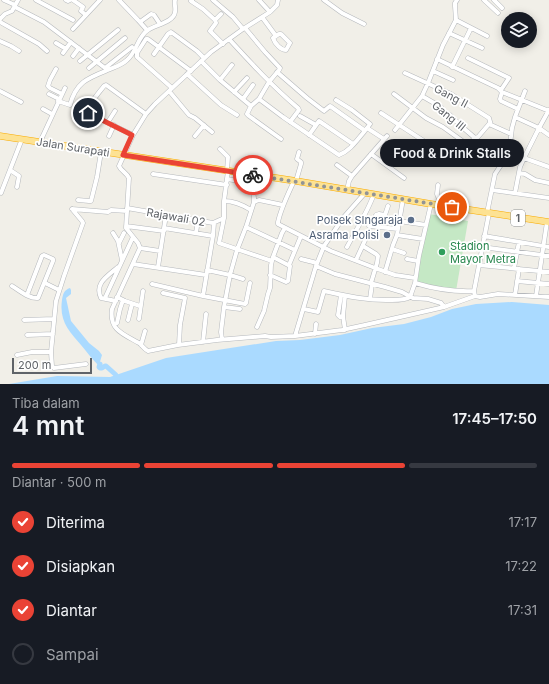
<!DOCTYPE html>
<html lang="id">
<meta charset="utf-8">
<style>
body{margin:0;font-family:Inter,sans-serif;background:#20242c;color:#f1f3f6;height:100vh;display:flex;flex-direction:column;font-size:15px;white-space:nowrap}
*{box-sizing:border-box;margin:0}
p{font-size:13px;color:#9ea1a6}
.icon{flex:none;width:22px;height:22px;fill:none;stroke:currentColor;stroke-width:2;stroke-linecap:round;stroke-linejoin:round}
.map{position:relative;height:384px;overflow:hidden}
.panel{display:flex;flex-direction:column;background:#171b24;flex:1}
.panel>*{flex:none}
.controls{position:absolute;left:501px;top:12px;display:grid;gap:8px}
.controls a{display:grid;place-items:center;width:36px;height:36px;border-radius:50%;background:#171b24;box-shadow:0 2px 10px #0003;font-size:20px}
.scale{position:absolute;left:12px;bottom:10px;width:80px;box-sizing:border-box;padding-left:4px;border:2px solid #5f6368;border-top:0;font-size:11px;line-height:14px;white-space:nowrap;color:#5f6368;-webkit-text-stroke:3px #fff;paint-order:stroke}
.pin{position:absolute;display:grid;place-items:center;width:34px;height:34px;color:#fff;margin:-17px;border:2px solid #fff;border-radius:50%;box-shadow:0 1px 4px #0007}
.courier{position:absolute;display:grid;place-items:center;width:40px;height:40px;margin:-20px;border:3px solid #ea4335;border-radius:50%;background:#fff;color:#222;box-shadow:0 1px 5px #0007}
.bubble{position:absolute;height:28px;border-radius:14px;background:#171b24;box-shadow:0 2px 10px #0003;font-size:13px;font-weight:600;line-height:28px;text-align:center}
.headline em{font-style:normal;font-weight:600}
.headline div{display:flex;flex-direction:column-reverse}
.headline{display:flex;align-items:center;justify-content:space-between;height:68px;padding:0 12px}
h1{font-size:26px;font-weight:600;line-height:30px}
.bar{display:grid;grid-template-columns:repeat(4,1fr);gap:6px 4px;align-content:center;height:48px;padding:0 12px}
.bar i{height:5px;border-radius:3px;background:#363941}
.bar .selected{background:#ea4335}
.bar p{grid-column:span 4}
ol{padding:0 12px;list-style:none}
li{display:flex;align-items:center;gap:12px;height:44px}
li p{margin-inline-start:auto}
li .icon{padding:4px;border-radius:50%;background:#ea4335;color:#fff;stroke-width:4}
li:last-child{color:#9ea1a6}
li i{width:22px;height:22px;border:2px solid #363941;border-radius:50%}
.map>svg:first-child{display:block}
.green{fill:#c5e8c5}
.water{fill:#aadaff}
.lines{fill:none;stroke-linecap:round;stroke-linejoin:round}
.river{stroke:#aadaff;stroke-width:5}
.minor-casing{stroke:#b5b8bc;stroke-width:5}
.highway-casing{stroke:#f9ab00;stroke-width:7}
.minor{stroke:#fff;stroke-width:4}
.highway{stroke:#fde293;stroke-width:6}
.done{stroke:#929495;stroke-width:4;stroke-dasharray:0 7.2}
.route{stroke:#ea4335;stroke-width:5}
.service-dot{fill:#5c6f8a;stroke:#fff;stroke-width:1.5}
.leisure-dot{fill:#2e9e5b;stroke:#fff;stroke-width:1.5}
.labels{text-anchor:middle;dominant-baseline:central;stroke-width:3.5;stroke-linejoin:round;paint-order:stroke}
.shield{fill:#fff;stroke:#8f9295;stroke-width:1}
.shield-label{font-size:10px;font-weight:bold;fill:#5f6368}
.street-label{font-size:11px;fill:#5f6368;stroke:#fff}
.service-label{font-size:11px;fill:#4e5e75;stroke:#fff;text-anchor:end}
.leisure-label{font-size:11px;fill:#27864d;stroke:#fff;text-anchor:start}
</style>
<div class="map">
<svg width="549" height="384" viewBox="0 0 549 384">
<rect width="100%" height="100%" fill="#f1efe8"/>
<path class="green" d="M429 214 468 221 456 291 416 283Z"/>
<path class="water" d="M70 288 71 290V294L66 298 71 321 89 343 99 351 102 355 99 365H98C92 359 87 352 81 345 69 331 59 321 62 300 63 294 64 290 70 288Z
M512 302 549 305V384H9L57 376 110 377 166 358 276 341 300 340 340 335 372 328 404 324 431 317 452 309 476 304Z"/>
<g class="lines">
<path class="river" d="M100 364 99 367 100 368H102L105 366H106L116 375"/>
<defs>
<path id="minor" d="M4 0 15 5
M36 0 73 20
M66 0 68 1 70 0
M73 0 83 7 81 11 86 15
M119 0 138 20 147 30
M192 0 191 1 203 9 215 20 216 23 210 31 223 44
M213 0 233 17 243 29
M259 0 270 12
M278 0 277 5 270 12 243 29 211 52 155 104 146 114 133 135 119 166C121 171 127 173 129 178L126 228 138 243 140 248 112 309C109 330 123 334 139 343 143 346 144 349 148 351L178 345 217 340 265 336 271 337 295 336 316 266 324 246 343 218 365 193
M324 0 342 13 364 24
M484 0 498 13
M494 0 502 8
M15 7 44 22 105 68 132 47
M262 17 276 36
M0 19 5 14 12 11 18 0
M215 20 221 14
M456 20 487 36
M0 22 39 44 47 51
M140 22 151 14 154 15 160 24
M245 28 265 52 280 68 279 70 269 82 259 99 251 106 247 114 249 116 281 139
M73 29 100 0
M449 33 482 48
M279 34H281L290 43 286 50C281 50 275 44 273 38Z
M229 39C251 63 273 87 298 108L299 110 290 122
M0 41 11 46 19 51
M56 43 66 49
M63 53 71 42
M154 54 168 34 171 32 197 51 204 58
M73 56 79 48
M468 58 509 78 501 90
M437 59 498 88 502 92 549 111
M80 61 118 30
M201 61 220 80 251 106
M452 67 471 28
M89 68 125 38
M56 69 50 80 48 86 50 88 62 94
M433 71 453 80
M277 72 307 98 324 111 330 106 364 130
M405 73 451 94 489 118 491 125
M187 74 221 105 237 115
M220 80 232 65
M172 88 137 57V53L146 39H148L191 71
M0 91 21 102
M169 91 189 115 195 118 212 132
M234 92 247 78
M502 92 500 99 501 101 518 109
M49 94 59 99
M394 94 426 118 443 127 468 145
M422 96 441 107 443 111 450 115 461 126 475 138
M243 99 253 85
M259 99 283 117 339 155C350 151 357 140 364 132 366 129 368 127 370 124L352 110 336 100
M58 101 70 105C76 82 88 78 108 70 115 67 122 65 127 60 137 52 137 37 148 30 155 25 174 22 175 12 176 8 174 4 175 0
M43 109 52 114
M381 113 453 160 475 138 478 137 489 124 511 134
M300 116 316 125
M515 117 539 128 549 135
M108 122 115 111
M367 128 384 139
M395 130 422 96 428 83 443 45 456 20 455 6V3L457 0
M133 135 88 113 87 112C90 102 98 94 104 86L106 85 146 114
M309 135 319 121 353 144
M109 136 114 125
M195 136 204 125
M40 142 65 88
M220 149 228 157 227 171
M371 154 404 178
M524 158 549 167
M337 165 352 176
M10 170 19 176 17 187
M228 171 224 201V218L219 243 272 261
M519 173 525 174 535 180 549 183
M153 174 227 185
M294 181C288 194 281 208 278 222V224L331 251 375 268 395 275 415 278
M296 181 301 164V162L297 159 299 152
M438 185 437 194 439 199V205
M347 190 349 181 352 176 387 136
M492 190 549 198
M1 193 22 139
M515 193 520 167 524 158 539 128 549 110
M78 200 89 201H91L97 177 101 152
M224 201C235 201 243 205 251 210
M254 202 259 200 283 205
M127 208 213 223 224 218
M72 209 82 221 83 223 64 276 56 301 51 352 52 366 54 368 86 364
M72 209 108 212 111 210 127 211
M487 213 495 174 509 153 512 128 515 117 525 91
M399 221 426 225
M126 226 164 231
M369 226 398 229
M374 226 376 215 379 214 385 215 388 206
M246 227 295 250
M164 228 213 236
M113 233 118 241 122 260
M196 233 198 220
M397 235 423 239
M484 236 549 247
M119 243 124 233
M363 246 376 254 378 256 377 263 371 283
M347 247C356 230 367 213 374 194
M482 247 549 256
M140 248 160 251
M392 249 404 253
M301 259 317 263
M407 259 418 261
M356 260 367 236
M133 264 206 275
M289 265 301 236
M479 265 549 272
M316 266 335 274 385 287 402 292 413 298 428 299 441 303 444 307 475 296 474 291 489 213
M158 267 166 215
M514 268 519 242
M207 270 230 275 243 279
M385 272 393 245 397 235 403 199
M270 275 286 282 288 281 290 266 273 257
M517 281 549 284
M45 283 59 290
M415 283C435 289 452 292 474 291
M152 284 203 296 245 304 246 303 250 283
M12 286C19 290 29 299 38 298L53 261V259L44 255 42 256 27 295
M163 293 185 298 180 325 179 345
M341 295 338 315 340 317 343 316 345 296
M515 295 519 269
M203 296 213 236 214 223
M475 296 480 297 498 294 549 297
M536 296 547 222
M117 297 125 301 140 306
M105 298 133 237
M370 299 372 284
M116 301 101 298C94 283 108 276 118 267
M224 307 240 309
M304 309 318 312 324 291C346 296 369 301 392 300 399 300 405 300 410 297L415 283 419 256 431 204
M343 316 345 330
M139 319 143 291
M24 320 54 319
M128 320 132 304
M117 323 120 309 123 300
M257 327 264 311 268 294 270 288 271 265 273 257 282 233 285 228
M315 334 316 324
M27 335 53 334
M295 336 342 330 365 325 431 310 444 307
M222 339 221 332 224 307 230 275 237 250 246 227 254 202V198L252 184 251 183 227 179
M203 342 206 314
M141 345 145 331
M17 355 32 352H51"/>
<path id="highway" d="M0 136 296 181 431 204 549 222"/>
</defs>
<use href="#minor" class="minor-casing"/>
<use href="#highway" class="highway-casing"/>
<use href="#minor" class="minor"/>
<use href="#highway" class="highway"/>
</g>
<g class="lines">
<path class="done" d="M253 175 452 207"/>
<path class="route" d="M88 113 132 135 123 155 253 175"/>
</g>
<g class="service-dot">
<circle cx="411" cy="220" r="4"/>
<circle cx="387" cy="235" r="4"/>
</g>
<circle class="leisure-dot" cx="442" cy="252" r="4"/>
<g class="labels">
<rect class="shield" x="511" y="210" width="14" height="16" rx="3"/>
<g class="shield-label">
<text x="518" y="218">1</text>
</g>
<g class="street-label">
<text transform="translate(451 96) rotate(28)">Gang II</text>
<text transform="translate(449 116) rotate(39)">Gang III</text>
<text transform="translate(73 147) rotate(9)">Jalan Surapati</text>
<text transform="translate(176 217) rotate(10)">Rajawali 02</text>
</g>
<g class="service-label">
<text x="403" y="220">Polsek SIngaraja</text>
<text x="379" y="235">Asrama Polisi</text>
</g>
<g class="leisure-label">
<text x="450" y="246">Stadion<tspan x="450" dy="13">Mayor Metra</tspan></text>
</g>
</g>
</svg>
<div class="controls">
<a><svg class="icon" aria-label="layers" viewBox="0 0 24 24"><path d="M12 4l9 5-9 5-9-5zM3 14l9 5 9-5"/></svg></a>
</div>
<div class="scale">200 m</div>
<div class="pin" style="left:452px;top:207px;background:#ea580c"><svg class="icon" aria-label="bag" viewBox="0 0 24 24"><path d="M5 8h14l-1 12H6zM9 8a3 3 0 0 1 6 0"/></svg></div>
<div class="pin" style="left:88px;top:113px;background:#1f2937"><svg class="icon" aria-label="home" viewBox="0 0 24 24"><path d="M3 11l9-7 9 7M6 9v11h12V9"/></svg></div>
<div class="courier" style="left:253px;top:175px"><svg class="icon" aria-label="bike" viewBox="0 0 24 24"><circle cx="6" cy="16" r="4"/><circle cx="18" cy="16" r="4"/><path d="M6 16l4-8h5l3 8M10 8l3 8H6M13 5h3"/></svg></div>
<div class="bubble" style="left:380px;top:139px;width:144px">Food &amp; Drink Stalls</div>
</div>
<section class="panel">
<div class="headline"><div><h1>4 mnt</h1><p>Tiba dalam</p></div><em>17:45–17:50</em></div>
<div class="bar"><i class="selected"></i><i class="selected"></i><i class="selected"></i><i></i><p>Diantar · 500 m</p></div>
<ol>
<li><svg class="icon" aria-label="check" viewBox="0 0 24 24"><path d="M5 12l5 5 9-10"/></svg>Diterima<p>17:17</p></li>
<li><svg class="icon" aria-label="check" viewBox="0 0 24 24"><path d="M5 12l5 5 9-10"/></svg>Disiapkan<p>17:22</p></li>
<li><svg class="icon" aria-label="check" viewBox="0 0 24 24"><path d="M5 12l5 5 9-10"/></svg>Diantar<p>17:31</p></li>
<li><i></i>Sampai</li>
</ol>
</section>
